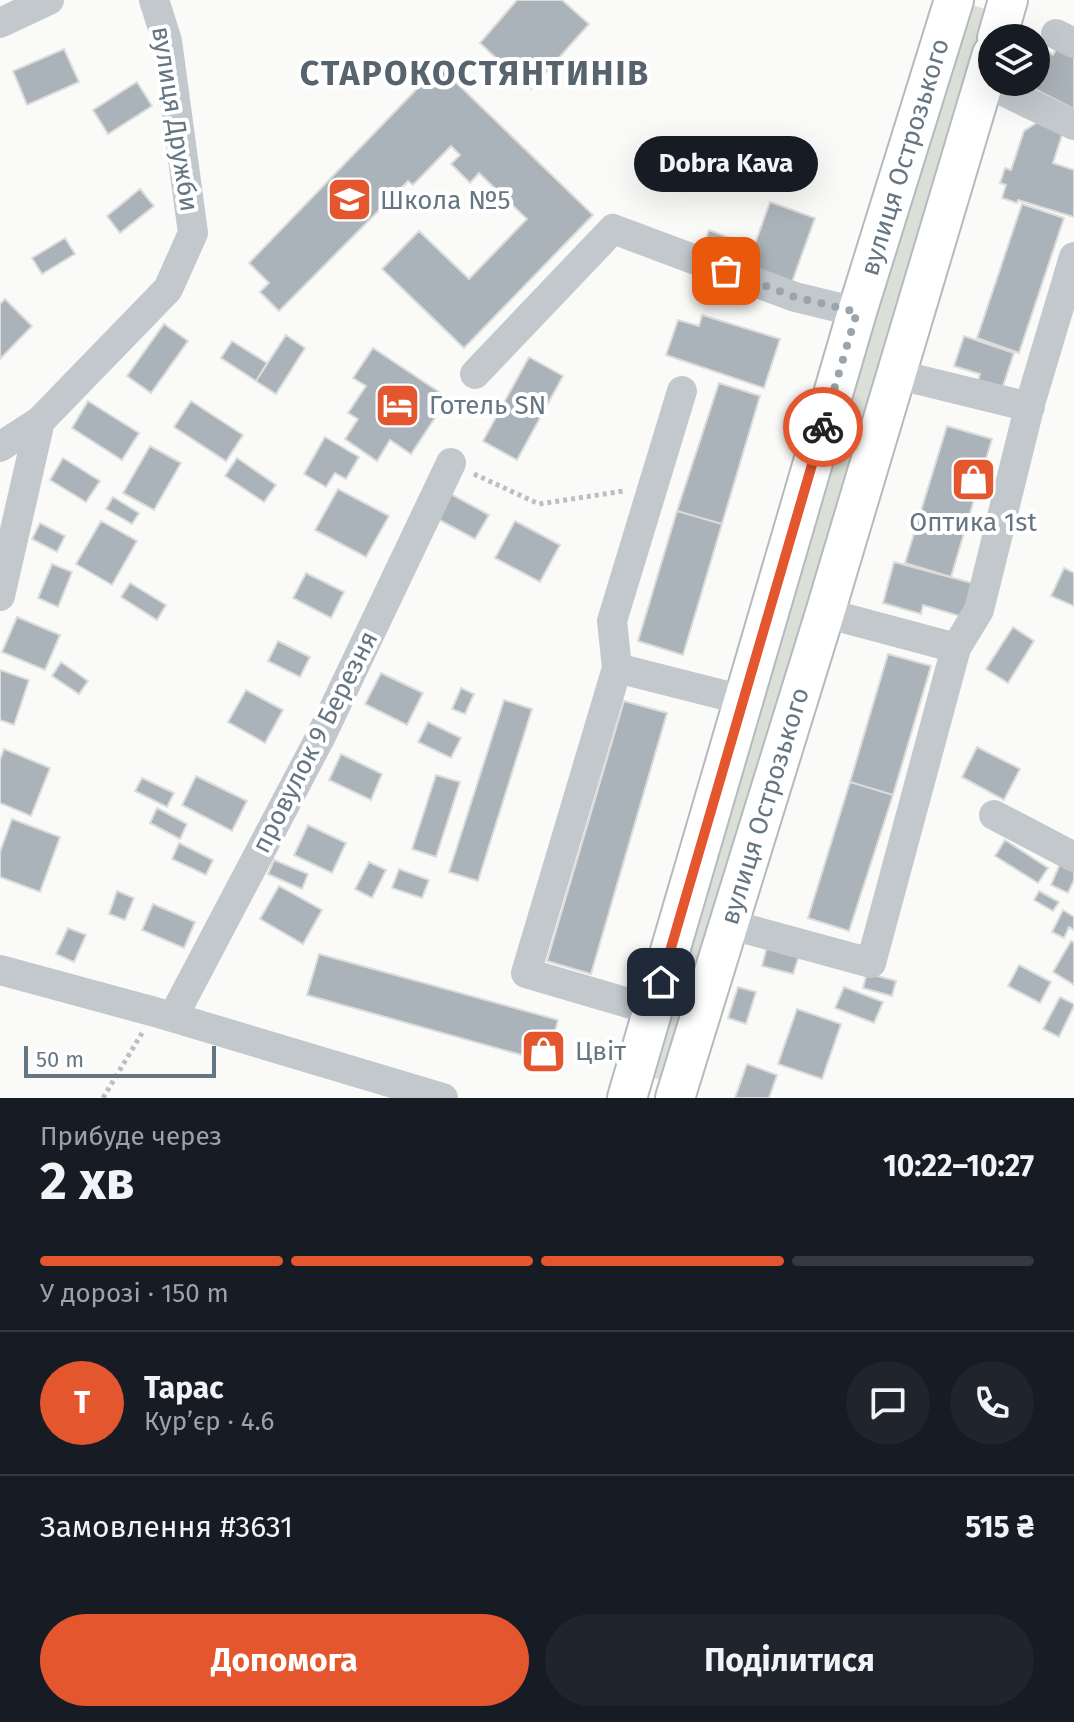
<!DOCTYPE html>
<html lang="uk">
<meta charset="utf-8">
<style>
body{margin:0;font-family:"Fira Sans",sans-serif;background:#20242c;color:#f1f3f6;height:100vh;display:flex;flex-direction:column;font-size:30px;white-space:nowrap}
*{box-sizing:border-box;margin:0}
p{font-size:26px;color:#9ea1a6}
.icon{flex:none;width:44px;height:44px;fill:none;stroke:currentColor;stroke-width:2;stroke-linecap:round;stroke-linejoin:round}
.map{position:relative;height:1098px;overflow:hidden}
.drawer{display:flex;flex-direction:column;background:#171b24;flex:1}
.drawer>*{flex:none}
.controls{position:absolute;left:978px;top:24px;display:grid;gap:16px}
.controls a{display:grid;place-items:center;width:72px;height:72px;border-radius:50%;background:#171b24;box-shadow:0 8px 32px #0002;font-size:40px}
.scale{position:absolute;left:24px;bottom:20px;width:192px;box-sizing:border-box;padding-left:8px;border:4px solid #657683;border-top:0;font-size:22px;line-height:28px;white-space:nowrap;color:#657683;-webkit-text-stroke:6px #fff;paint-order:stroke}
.pin{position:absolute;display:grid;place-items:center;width:68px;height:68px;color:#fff;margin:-34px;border-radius:16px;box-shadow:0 4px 12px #0006}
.courier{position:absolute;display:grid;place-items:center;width:80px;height:80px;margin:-40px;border:6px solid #e4572e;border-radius:50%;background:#fff;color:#222;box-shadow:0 2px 10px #0007}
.bubble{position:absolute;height:56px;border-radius:28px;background:#171b24;box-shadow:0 8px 32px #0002;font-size:26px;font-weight:700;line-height:56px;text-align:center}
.head em{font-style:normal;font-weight:700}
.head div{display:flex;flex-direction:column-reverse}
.head{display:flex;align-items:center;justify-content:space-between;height:136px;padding:0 40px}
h1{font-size:52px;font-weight:700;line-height:60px}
.bar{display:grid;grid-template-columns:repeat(4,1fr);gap:12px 8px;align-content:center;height:96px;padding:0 40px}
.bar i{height:10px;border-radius:6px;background:#363941}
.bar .on{background:#e4572e}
.bar p{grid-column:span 4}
.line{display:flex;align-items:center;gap:20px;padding:0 40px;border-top:2px solid #363941}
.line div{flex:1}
.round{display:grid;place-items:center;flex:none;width:84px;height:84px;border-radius:42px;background:#20242c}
.cta{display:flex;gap:16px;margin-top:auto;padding:16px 40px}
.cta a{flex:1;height:92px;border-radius:48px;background:#e4572e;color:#fff;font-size:32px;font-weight:700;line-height:92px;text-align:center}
.cta a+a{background:#20242c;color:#f1f3f6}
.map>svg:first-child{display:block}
.green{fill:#dadfd7}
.building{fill:#aab3b9;stroke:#dcdcda;stroke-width:2}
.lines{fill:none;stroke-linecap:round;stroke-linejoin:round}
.major-casing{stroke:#b5babe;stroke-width:42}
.path{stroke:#bbbfc2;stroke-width:5;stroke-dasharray:4 4;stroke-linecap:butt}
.minor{stroke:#c3c8cc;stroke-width:30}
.major{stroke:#fff;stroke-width:38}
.done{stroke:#99a4ac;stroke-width:8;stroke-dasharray:0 14.4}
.route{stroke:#e4572e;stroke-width:10}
.labels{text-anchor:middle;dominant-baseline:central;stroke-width:8;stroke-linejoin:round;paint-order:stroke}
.street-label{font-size:26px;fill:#657683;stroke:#fff}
.poi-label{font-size:26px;fill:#657683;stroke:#fff;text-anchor:start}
.district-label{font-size:34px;font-weight:bold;letter-spacing:2px;fill:#57646e;stroke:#fff}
</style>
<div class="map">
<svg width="1074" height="1098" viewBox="0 0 1074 1098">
<rect width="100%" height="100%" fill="#fafaf8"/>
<path class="green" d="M960 1 991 11 669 1083 644 1075Z"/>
<path class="building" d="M517 0H562L589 24 531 89 514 74 509 79 492 64 496 58 480 43Z
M1058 46 1074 54V109L1023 83 1036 82V56L1040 48 1053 55Z
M64 49 79 82 27 105 13 71Z
M439 66 593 215 464 348 382 269 419 231 469 279 527 219 479 173 470 183 451 164 460 155 451 146 413 185 408 181 279 311 260 292 269 283 249 263Z
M137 82 152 106 108 134 93 110Z
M1038 122 1063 132 1053 163 1074 170V217L1018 200 1017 203 1002 198 1006 185 1000 183 1005 168 1011 170 1024 131Z
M140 189 154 206 120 233 107 216Z
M770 202 815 218 792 282 747 266Z
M1022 204 1064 218 1019 353 977 338Z
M709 230 733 239 726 259 701 250Z
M65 238 75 254 42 274 32 258Z
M5 299 32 326 0 359V304Z
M702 315 780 339 764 388 666 355 678 320 699 326Z
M164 324 188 341 151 393 127 376Z
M286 335 305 348 276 394 256 381Z
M964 336 1014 353 1002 389 978 381 980 374 954 366Z
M232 341 267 363 256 381 221 358Z
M373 348 448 398 411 454 390 440 377 461 345 439 358 419 348 413 366 386 353 378Z
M529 357 563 376 517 460 483 441Z
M719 383 760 396 722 524 677 511Z
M88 401 139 433 122 460 72 428Z
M191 401 243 435 226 461 174 427Z
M947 426 992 439 951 577 905 563Z
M325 437 359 457 346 479 335 473 326 487 304 474Z
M150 446 181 463 154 510 123 493Z
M63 458 100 481 86 502 50 480Z
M237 458 276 485 264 502 225 476Z
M338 489 389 516 366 557 315 530Z
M447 492 489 515 475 539 434 517Z
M113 497 139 513 132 524 106 509Z
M677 511 722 524 683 655 638 641Z
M101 521 137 541 112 585 76 564Z
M515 521 560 545 540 582 495 558Z
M40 523 65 536 57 552 32 539Z
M894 562 972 583 963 617 923 605 921 614 883 603Z
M52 564 72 572 58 607 38 598Z
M1064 568 1074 573V606L1051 596Z
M306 573 344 592 331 618 293 598Z
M130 583 166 605 157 620 121 597Z
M17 617 60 635 45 670 2 652Z
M1013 627 1034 641 1008 683 986 669Z
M278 641 310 657 300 677 268 661Z
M888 654 931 666 893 795 850 782Z
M61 662 88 681 79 694 52 676Z
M0 670 29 680 14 725 0 720Z
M381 673 423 693 407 725 365 704Z
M461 688 474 694 465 714 452 709Z
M246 690 283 710 265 743 228 722Z
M504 700 532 709 478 881 449 872Z
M624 701 667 713 591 974 547 961Z
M428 722 461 738 451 758 418 742Z
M977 747 1020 769 1004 800 962 777Z
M4 749 50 768 31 816 0 803V760Z
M341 754 382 774 371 800 329 780Z
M436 775 460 782 436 857 412 849Z
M196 776 247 801 232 831 182 805Z
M142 778 174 793 167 807 135 791Z
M850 782 893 795 849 931 808 918Z
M157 808 187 824 180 839 150 823Z
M12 819 60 837 40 892 0 877V852Z
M308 825 346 843 332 873 294 855Z
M1005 840 1048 868 1038 883 995 856Z
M179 843 213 860 206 875 172 859Z
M1062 859 1074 865V880L1068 893 1051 885Z
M274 860 308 874 302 889 268 874Z
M369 862 386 870 372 898 355 889Z
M399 869 429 880 422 898 392 888Z
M279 886 322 910 303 944 260 919Z
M117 891 134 898 125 920 109 914Z
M1039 891 1059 902 1053 911 1034 900Z
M153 904 195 922 184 948 142 930Z
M1063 910 1074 917V930L1069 927 1064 938 1052 932Z
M68 928 86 935 74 962 56 954Z
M1071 941 1074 943V985L1053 972Z
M767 947 799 956 793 974 762 966Z
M319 954 558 1020 547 1062 307 995Z
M1019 965 1051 982 1040 1003 1008 986Z
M867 973 896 981 892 996 863 988Z
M738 987 756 992 746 1024 728 1018Z
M844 987 883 1002 874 1023 835 1008Z
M1060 997 1074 1004V1006L1059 1037 1043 1029Z
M797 1009 841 1024 822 1079 778 1064Z
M747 1064 777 1075 769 1098H735Z"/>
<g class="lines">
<defs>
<path id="major" d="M997 38 1008 0
M627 1098 857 312 954 0
M675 1098 825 613 992 54"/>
</defs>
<use href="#major" class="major-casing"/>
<path class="path" d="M474 474 539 504 624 491
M103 1098 142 1033"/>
<path class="minor" d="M0 23 49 0
M1056 34 1074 43
M984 82 1074 125
M475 374 613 229 795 297 857 312
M895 374 1030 407
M0 447 40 421 168 289 193 233 167 41 154 0
M0 596 40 421
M825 613 956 648
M617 668 743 700
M994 815 1074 857
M728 924 871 963 956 648 979 610 1030 404 1074 257
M0 970 155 1012 443 1098
M652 1010 526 973 617 668 612 621 682 391
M173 1017 321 736 451 463"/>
<use href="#major" class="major"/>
</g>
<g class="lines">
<path class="done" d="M726 271 795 297 857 312 823 427"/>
<path class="route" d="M661 982 823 427"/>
</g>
<defs>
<symbol id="school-square" viewBox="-11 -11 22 22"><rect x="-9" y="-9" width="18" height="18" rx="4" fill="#e4572e" stroke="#fff"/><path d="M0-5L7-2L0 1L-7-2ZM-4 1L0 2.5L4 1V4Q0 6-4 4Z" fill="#fff"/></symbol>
<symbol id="hotel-square" viewBox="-11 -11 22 22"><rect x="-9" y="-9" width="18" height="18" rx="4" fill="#e4572e" stroke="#fff"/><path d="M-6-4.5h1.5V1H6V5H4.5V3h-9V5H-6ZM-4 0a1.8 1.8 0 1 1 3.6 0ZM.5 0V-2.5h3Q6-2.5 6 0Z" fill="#fff"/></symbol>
<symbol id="shop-square" viewBox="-11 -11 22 22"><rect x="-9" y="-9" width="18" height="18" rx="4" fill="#e4572e" stroke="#fff"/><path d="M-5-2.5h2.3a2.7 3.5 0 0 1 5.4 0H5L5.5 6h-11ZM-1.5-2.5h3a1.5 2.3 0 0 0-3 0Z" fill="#fff"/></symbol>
</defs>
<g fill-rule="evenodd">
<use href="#school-square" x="324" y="174" width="51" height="51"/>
<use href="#hotel-square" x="372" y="380" width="51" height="51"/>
<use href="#shop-square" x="948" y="454" width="51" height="51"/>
<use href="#shop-square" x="518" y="1026" width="51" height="51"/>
</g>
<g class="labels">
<g class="street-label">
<text transform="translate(175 119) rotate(81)">вулиця Дружби</text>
<text transform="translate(905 157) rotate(-73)">вулиця Острозького</text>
<text transform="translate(315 742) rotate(-63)">провулок 9 Березня</text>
<text transform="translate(765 806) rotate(-73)">вулиця Острозького</text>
</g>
<g class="poi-label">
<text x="380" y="200">Школа №5</text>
<text x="429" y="405">Готель SN</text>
<text x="973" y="522" text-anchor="middle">Оптика 1st</text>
<text x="575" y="1051">Цвіт</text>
</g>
<g class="district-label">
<text x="475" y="73">СТАРОКОСТЯНТИНІВ</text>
</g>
</g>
</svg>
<div class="controls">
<a><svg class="icon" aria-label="layers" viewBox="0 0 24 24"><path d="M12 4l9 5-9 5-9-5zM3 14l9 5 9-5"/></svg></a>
</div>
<div class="scale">50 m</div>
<div class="pin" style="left:726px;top:271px;background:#ea580c"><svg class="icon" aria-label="bag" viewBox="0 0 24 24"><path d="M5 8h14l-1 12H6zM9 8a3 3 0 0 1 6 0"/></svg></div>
<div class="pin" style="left:661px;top:982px;background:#1f2937"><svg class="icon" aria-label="home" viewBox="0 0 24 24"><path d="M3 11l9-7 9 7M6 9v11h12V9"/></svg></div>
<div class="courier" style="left:823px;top:427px"><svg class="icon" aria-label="bike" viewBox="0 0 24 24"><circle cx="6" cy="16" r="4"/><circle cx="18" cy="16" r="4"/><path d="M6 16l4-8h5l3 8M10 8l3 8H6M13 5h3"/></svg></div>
<div class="bubble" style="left:634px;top:136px;width:184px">Dobra Kava</div>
</div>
<section class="drawer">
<div class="head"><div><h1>2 хв</h1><p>Прибуде через</p></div><em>10:22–10:27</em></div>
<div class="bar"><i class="on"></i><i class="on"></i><i class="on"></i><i></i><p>У дорозі · 150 m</p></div>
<div class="line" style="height:144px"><b class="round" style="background:#e4572e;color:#fff">Т</b><div><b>Тарас</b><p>Кур’єр · 4.6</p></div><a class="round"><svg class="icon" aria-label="chat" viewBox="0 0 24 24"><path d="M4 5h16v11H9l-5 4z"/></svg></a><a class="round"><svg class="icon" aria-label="phone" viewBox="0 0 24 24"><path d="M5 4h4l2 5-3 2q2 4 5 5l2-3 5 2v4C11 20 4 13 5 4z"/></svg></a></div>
<div class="line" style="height:104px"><div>Замовлення #3631</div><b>515 ₴</b></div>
<div class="cta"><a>Допомога</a><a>Поділитися</a></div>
</section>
